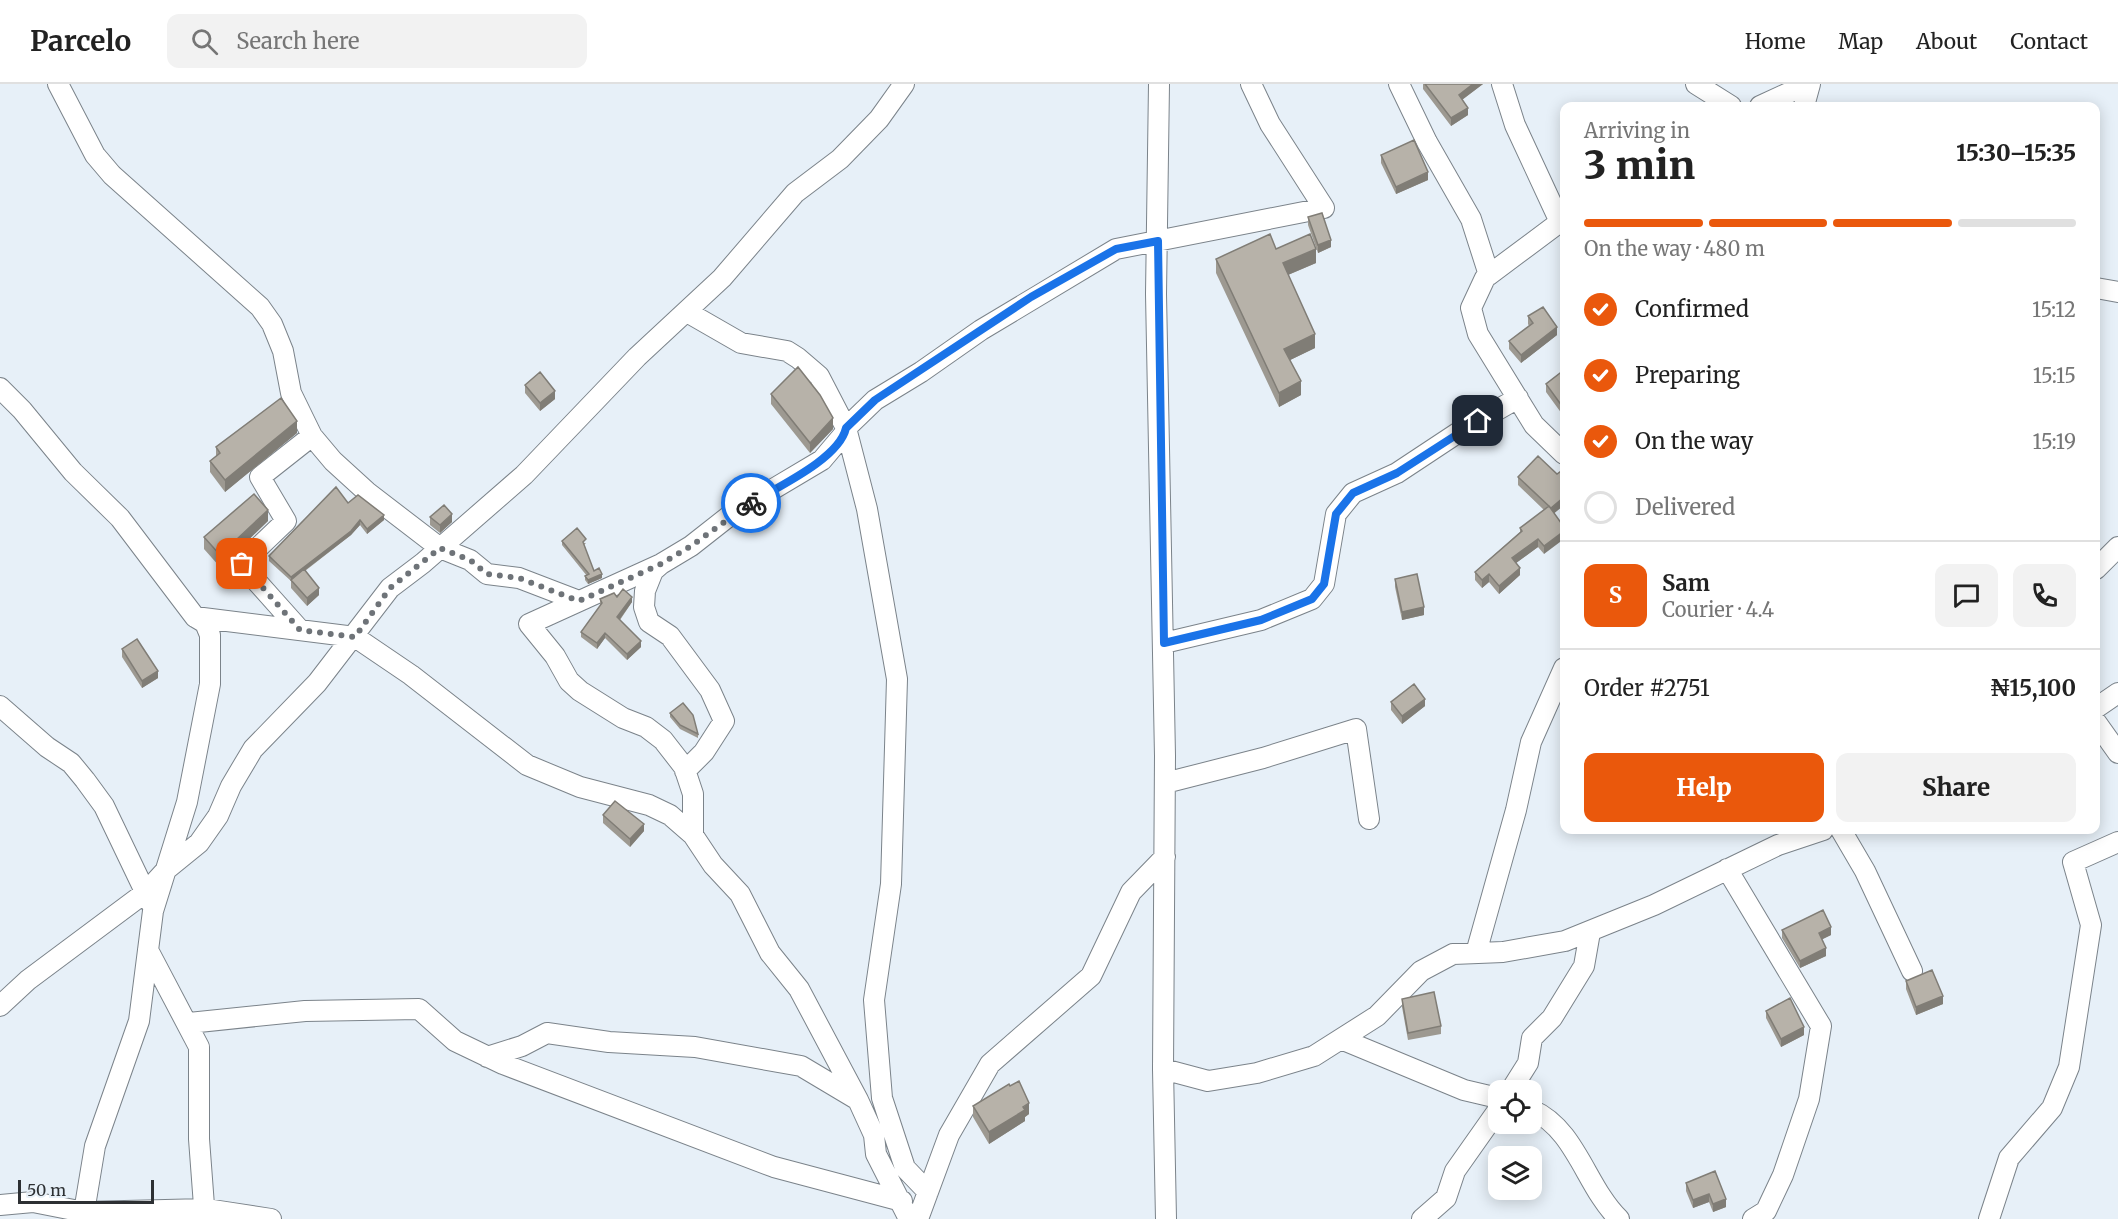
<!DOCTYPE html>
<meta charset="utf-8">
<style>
body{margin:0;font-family:Merriweather,serif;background:#f2f2f2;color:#222;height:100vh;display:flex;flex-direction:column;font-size:22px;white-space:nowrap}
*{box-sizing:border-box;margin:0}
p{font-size:20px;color:#767676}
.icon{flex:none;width:33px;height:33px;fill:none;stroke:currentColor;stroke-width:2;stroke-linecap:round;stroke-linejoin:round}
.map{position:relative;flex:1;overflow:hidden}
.side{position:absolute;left:1560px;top:18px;width:540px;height:732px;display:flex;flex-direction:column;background:#fff;border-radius:12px;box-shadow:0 3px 15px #0003}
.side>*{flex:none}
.fabs{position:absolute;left:1488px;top:996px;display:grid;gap:12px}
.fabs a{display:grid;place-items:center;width:54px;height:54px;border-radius:12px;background:#fff;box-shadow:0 3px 15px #0003;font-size:30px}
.scale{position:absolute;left:18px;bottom:15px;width:136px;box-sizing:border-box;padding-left:6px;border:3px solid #2d3033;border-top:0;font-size:16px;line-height:21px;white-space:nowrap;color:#2d3033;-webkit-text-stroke:4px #e7f0f8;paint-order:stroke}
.pin{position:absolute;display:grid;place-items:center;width:51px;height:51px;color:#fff;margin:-26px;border-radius:12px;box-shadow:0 3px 9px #0006}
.courier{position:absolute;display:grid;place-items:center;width:60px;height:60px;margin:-30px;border:4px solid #1a73e8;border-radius:50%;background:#fff;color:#222;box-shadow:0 2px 8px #0007}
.overview em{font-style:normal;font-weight:800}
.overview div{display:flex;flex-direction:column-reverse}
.overview{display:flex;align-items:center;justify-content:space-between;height:102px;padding:0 24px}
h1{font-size:39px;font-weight:800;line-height:45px}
.bar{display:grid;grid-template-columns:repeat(4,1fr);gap:9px 6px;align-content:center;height:72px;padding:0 24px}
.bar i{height:8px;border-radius:4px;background:#e0e0e0}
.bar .on{background:#ea580c}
.bar p{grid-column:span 4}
.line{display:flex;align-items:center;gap:15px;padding:0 24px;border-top:2px solid #e0e0e0}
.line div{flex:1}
.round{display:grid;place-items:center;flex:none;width:63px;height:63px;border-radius:12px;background:#f2f2f2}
ol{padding:0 24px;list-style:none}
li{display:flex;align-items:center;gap:18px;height:66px}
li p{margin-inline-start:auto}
li .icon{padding:6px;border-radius:50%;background:#ea580c;color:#fff;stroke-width:4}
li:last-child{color:#767676}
li i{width:33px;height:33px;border:3px solid #e0e0e0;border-radius:50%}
.action{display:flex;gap:12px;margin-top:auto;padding:12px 24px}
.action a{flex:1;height:69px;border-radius:12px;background:#ea580c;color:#fff;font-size:24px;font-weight:800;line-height:69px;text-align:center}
.action a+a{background:#f2f2f2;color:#222}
header{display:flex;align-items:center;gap:36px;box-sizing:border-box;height:84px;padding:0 30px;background:#fff;border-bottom:2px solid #e0e0e0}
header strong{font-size:28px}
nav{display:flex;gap:33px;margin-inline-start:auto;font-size:21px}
.search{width:420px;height:54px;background:#f2f2f2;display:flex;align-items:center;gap:15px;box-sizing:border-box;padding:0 21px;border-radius:12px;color:#767676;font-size:22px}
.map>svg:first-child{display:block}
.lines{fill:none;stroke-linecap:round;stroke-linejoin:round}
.minor-casing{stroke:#7b838a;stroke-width:22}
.minor{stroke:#fff;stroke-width:20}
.wall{fill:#9d9991}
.shaded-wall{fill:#807d76}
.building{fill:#b7b2a9;stroke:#807d76;stroke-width:1.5}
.done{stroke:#6e7378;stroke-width:6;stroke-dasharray:0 10.8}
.route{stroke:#1a73e8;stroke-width:8}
</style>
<header>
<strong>Parcelo</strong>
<div class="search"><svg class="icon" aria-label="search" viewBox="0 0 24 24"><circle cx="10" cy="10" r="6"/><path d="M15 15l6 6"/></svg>Search here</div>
<nav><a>Home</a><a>Map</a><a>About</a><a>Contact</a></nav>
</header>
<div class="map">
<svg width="2118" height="1135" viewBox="0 0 2118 1135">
<rect width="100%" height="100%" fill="#e7f0f8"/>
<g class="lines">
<defs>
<path id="minor" d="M58 0 95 71 112 91 260 223 272 240 283 267 291 309 312 352 333 377 367 408 440 464 470 476 487 490 519 494 579 517
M1159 0 1156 210 1165 672 1163 985 1166 1135
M1399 0 1427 58 1471 135 1489 191
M1502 0 1515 41 1560 138
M1696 0 1731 22
M1760 22 1808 0
M1804 22 1810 0
M1564 135 1485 194 1471 224 1478 250 1534 341 1564 370
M2096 204 2118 208
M687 228 741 259 787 267 798 274 819 292 846 344 867 425 897 595 891 800 874 916 882 1014 905 1084 928 1108
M0 304 22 326 73 388 120 434 195 533 205 539 210 551V600L187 718 153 827 139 937 95 1062 84 1128 79 1135
M661 480 653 487 645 507 644 523 649 538 670 552 710 606 724 637 704 668 685 687
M2096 485 2118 463
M195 533 355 553 411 591 527 681 580 703 649 721 670 731 693 751 713 781 740 810 770 869 799 905 858 1016 874 1051 876 1070 909 1135
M300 546 241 480 286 437 260 393 312 352
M1164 559 1261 536 1312 515 1324 500 1336 430 1353 409 1397 389 1459 348 1518 314
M0 622 47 663 71 679 85 696 104 722 150 818
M2096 624 2118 609
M2096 638 2118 669
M1165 699 1263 674 1356 645 1369 735
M1841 746 1865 787 1912 887
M693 751V710L684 683 663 656 646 643 623 634 580 607 569 597 555 572 529 540 661 480 691 462 733 429 822 376 844 350 846 344 875 316 921 288 981 246 1116 165 1324 124 1270 40 1251 0
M1727 785 1821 942 1809 1015 1783 1091 1766 1127 1753 1135
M148 866 199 963V1055L205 1135
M1476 869 1516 726 1531 658 1564 584
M0 922 28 896 146 808 167 785 199 759 218 732 231 702 253 665 317 599 390 504 423 479 524 391 637 273 722 194 795 109 840 75 879 35 904 0
M189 939 305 927 419 925 455 957 503 980 774 1083 902 1117
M1341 955 1464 1006 1498 1014
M487 973 522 962 547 949 609 958 695 963 801 982 858 1016
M1163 985 1208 997 1257 989 1314 972 1377 932 1421 887 1453 870 1503 868 1565 857 1654 821 1778 761 1823 746
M1511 1006 1528 979 1532 954 1552 934 1584 882 1590 848
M1532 1026C1576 1045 1586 1103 1619 1135
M0 1121 33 1118 84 1128 206 1125 271 1135
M918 1135 949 1051 990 980 1091 892 1131 808 1165 773
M1422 1135 1446 1114 1455 1087 1498 1026
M1989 1135 2009 1074 2052 1024 2069 983 2091 841 2073 778 2118 758"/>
</defs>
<use href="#minor" class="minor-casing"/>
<use href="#minor" class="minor"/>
</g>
<path class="wall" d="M1423 0H1483L1462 16 1468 31 1451 42 1423 5Z
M1381 71 1428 96 1396 110 1381 79Z
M1308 133 1331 163 1318 169 1308 141Z
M1276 165 1316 179 1288 191 1315 264 1290 276 1301 311 1279 323 1216 189V175Z
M1528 232 1557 251 1521 279 1509 265V257L1529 242 1528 240Z
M1564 286V328L1562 330 1546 308V300Z
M525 301 555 315 540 327 525 309Z
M771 310 833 345 810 369 771 320Z
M297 349 225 408 210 388V377L216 372V363Z
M1557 390 1564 421 1554 429 1544 470 1538 463 1516 479 1520 491 1499 510 1489 498 1482 504 1475 496V488L1520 448V444L1544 426 1518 401V393Z
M348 419 384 436 367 450 360 441 351 451 305 487 319 511 307 522 291 504V497L269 477V472Z
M430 433 452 438 440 449 430 441Z
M268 437 220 483 204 465V453Z
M562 457 586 459 584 461 594 487 602 494 588 500 585 496V492H587L562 461Z
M1395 495 1424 531 1402 536 1395 503Z
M617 513 632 518 620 536 641 563 627 576 605 554 597 565 581 553V548L600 522V515Z
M122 565 158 594 142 604 122 573Z
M1391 618 1425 622 1402 640 1391 626Z
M670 629 698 650V654L680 645 670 633Z
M603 731 644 747 630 763 603 739Z
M1782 846 1831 851 1822 855 1826 872 1800 884 1782 854Z
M1906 897 1943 920 1916 931 1906 905Z
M1402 915 1441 942V950L1408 956 1402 923Z
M1766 927 1804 951 1781 963 1766 934Z
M973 1022 1029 1030 1025 1033V1037L989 1060 973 1033Z
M1715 1087 1726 1123 1713 1128 1709 1118 1693 1124 1686 1107V1099Z"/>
<path class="shaded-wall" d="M1473 0H1483L1459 18V11Z
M1468 24V31L1451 42V34Z
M1428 88V96L1396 110V103Z
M1331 156V163L1318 169V161Z
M1316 165V179L1283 193V179Z
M1557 243V251L1521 279V271Z
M1315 250V264L1284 279V265Z
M1301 297V311L1279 323V309Z
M555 307V315L540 327V319Z
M1564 320V328L1562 330V322Z
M833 334V345L810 369V359Z
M297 337V349L225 408V396Z
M1564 413V421L1551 432V424Z
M268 426V437L220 483V471Z
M452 430V438L440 449V441Z
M384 431V436L367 450V445Z
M360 436V441L351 451 291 497V493Z
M1564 447V455L1544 470V462Z
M1538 455V463L1512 482V474Z
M1520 484V491L1499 510V502Z
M602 490V494L588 500V496Z
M1489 490V498L1482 504V496Z
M319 504V511L307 522V514Z
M632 513V518L617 539V533Z
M1424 523V531L1402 536V528Z
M605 549V554L597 565V559Z
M641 557V563L627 576V570Z
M158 587V594L142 604V597Z
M1425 615V622L1402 640V632Z
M644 740V747L630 763V755Z
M1831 843V851L1819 857V849Z
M1826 864V872L1800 884V877Z
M1943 912V920L1916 931V923Z
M1804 943V951L1781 963V955Z
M1029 1019V1030L1025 1033V1037L989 1060V1048Z
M1709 1110V1118L1693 1124V1116Z
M1726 1115V1123L1713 1128V1120Z"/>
<path class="building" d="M1425 0H1473L1459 11 1468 24 1451 34Z
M1414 56 1428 88 1396 103 1381 71Z
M1322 129 1331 156 1318 161 1308 133Z
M1270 150 1276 165 1310 150 1316 165 1283 179 1315 250 1284 265 1301 297 1279 309 1216 175Z
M1543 223 1557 243 1521 271 1509 257 1533 239 1528 232Z
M798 283 820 311 833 334 810 359 771 310Z
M1564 286V320L1562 322 1546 300Z
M540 288 555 307 540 319 525 301Z
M281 314 297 337 225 396 210 377 220 369 216 363Z
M1538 372 1557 390 1564 385V413L1551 424 1518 393Z
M336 403 348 419 358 411 384 431 367 445 360 436 351 447 291 493 269 472Z
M254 410 268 426 220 471 204 453Z
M444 421 452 430 440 441 430 433Z
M1549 422 1564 443V447L1544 462 1538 455 1512 474 1520 484 1499 502 1489 490 1482 496 1475 488 1522 447 1520 444Z
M577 444 586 455 583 458 594 487 599 484 602 490 588 496 585 492 589 490 562 457Z
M304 485 319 504 307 514 291 496Z
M1417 490 1424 523 1402 528 1395 495Z
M623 505 632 513 617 533 641 557 627 570 605 549 597 559 581 548 602 519 600 515 614 509 617 513Z
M137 555 158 587 142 597 122 565Z
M1414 600 1425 615 1402 632 1391 618Z
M683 619 693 631 698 650 680 641 670 629Z
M615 717 644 740 630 755 603 731Z
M1823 826 1831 843 1819 849 1826 864 1800 877 1782 846Z
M1932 886 1943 912 1916 923 1906 897Z
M1434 908 1441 942 1408 949 1402 915Z
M1790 914 1804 943 1781 955 1766 927Z
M1019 997 1029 1019 1023 1023 1025 1026 989 1048 973 1022 1009 1000 1010 1002Z
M1715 1087 1726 1115 1713 1120 1709 1110 1693 1116 1686 1099Z"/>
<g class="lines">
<path class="done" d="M242 480 300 546 355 553 390 504 440 464 470 476 487 490 519 494 579 517 661 480 691 462 751 419"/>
<path class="route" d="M751 419C777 403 839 375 846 344L875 316 1031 213 1116 165 1158 157 1164 559 1261 536 1312 515 1324 500 1336 430 1353 409 1397 389 1478 337"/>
</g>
</svg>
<div class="fabs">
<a><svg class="icon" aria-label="locate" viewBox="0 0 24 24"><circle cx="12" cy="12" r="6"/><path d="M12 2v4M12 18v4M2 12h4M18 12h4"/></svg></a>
<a><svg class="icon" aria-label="layers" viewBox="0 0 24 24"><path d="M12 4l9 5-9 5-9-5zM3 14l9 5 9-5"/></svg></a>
</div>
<div class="scale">50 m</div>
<div class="pin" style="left:242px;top:480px;background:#ea580c"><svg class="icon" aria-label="bag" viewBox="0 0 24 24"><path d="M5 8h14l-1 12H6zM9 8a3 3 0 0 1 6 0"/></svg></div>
<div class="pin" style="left:1478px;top:337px;background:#1f2937"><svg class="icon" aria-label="home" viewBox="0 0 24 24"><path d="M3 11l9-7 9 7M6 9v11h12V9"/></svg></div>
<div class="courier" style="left:751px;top:419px"><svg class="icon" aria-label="bike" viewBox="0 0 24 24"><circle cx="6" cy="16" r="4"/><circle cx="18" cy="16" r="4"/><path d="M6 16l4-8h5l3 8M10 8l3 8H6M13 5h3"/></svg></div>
<section class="side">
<div class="overview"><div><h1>3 min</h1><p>Arriving in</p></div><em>15:30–15:35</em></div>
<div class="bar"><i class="on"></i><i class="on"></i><i class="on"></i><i></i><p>On the way · 480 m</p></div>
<ol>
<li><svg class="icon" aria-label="check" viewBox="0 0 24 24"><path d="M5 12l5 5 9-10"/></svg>Confirmed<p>15:12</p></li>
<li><svg class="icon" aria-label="check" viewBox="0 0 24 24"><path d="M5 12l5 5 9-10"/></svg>Preparing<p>15:15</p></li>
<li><svg class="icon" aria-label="check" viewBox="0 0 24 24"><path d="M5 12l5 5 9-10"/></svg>On the way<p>15:19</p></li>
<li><i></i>Delivered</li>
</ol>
<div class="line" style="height:108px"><b class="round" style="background:#ea580c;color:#fff">S</b><div><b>Sam</b><p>Courier · 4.4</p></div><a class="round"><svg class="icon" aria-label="chat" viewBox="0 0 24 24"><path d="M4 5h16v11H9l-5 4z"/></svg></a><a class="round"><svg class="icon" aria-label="phone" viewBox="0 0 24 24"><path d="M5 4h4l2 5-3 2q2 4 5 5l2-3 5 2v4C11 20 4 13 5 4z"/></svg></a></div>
<div class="line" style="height:78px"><div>Order #2751</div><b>₦15,100</b></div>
<div class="action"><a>Help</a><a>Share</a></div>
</section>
</div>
